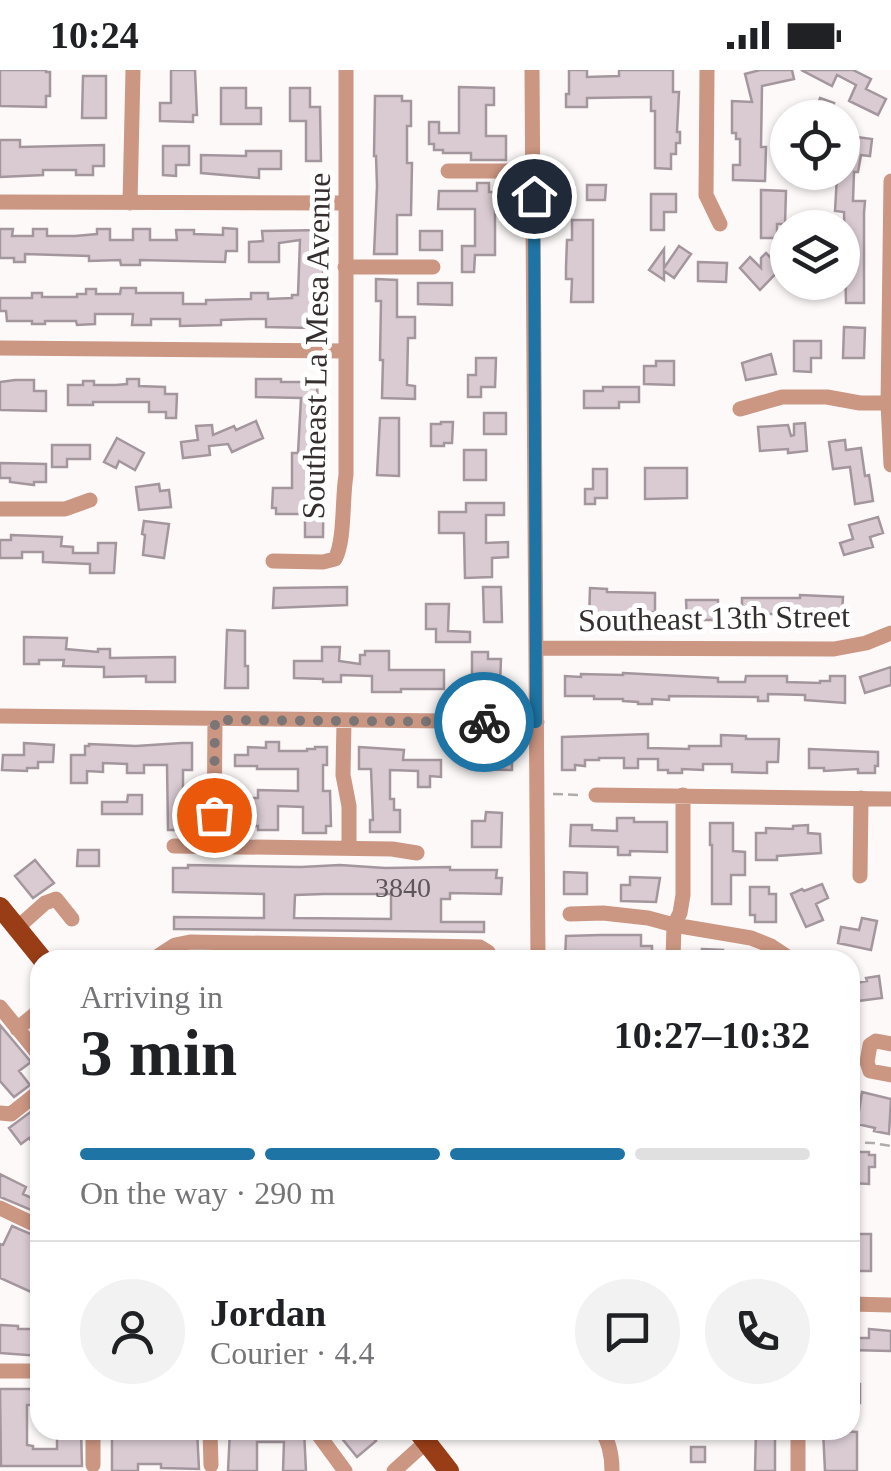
<!DOCTYPE html>
<meta charset="utf-8">
<style>
body{margin:0;font-family:Georgia,serif;background:#f2f2f2;color:#202124;height:100vh;display:flex;flex-direction:column;font-size:38px;white-space:nowrap}
*{box-sizing:border-box;margin:0}
p{font-size:32px;color:#757577}
.icon{flex:none;width:55px;height:55px;fill:none;stroke:currentColor;stroke-width:2;stroke-linecap:round;stroke-linejoin:round}
.map{position:relative;flex:1;overflow:hidden}
.sheet{position:absolute;left:30px;top:880px;width:830px;height:490px;display:flex;flex-direction:column;background:#fff;border-radius:30px;box-shadow:0 2px 8px #0004}
.sheet>*{flex:none}
.controls{position:absolute;left:770px;top:30px;display:grid;gap:20px}
.controls a{display:grid;place-items:center;width:90px;height:90px;border-radius:50%;background:#fff;box-shadow:0 2px 8px #0004;font-size:50px}
.pin{position:absolute;display:grid;place-items:center;width:85px;height:85px;color:#fff;margin:-42px;border:5px solid #fff;border-radius:50%;box-shadow:0 2px 10px #0007}
.courier{position:absolute;display:grid;place-items:center;width:100px;height:100px;margin:-50px;border:8px solid #1e75a5;border-radius:50%;background:#fff;color:#222;box-shadow:0 2px 12px #0007}
.summary em{font-style:normal;font-weight:800}
.summary div{display:flex;flex-direction:column-reverse}
.summary{display:flex;align-items:center;justify-content:space-between;height:170px;padding:0 50px}
h1{font-size:65px;font-weight:800;line-height:75px}
.bar{display:grid;grid-template-columns:repeat(4,1fr);gap:15px 10px;align-content:center;height:120px;padding:0 50px}
.bar i{height:12px;border-radius:8px;background:#e0e0e0}
.bar .active{background:#1e75a5}
.bar p{grid-column:span 4}
.line{display:flex;align-items:center;gap:25px;padding:0 50px;border-top:2px solid #e0e0e0}
.line div{flex:1}
.round{display:grid;place-items:center;flex:none;width:105px;height:105px;border-radius:52px;background:#f2f2f2}
.status{display:flex;justify-content:space-between;align-items:center;height:70px;padding:0 50px;background:#fff;direction:ltr}
.status svg{height:28px;fill:currentColor}
.map>svg:first-child{display:block}
.building{fill:#dacbd3;stroke:#a4969d;stroke-width:2.5;fill-rule:evenodd}
.lines{fill:none;stroke-linecap:round;stroke-linejoin:round}
.path{stroke:#b1acac;stroke-width:2.5;stroke-dasharray:10 5;stroke-linecap:butt}
.minor{stroke:#cb9682;stroke-width:15}
.major{stroke:#993d17;stroke-width:20}
.done{stroke:#7b7576;stroke-width:10;stroke-dasharray:0 18}
.route{stroke:#1e75a5;stroke-width:12}
.labels{text-anchor:middle;dominant-baseline:central;stroke-width:10;stroke-linejoin:round;paint-order:stroke}
.number-label{font-size:28px;fill:#5e5558}
.street-label{font-size:32px;fill:#352e2f;stroke:#fff}
</style>
<div class="status"><b>10:24</b><svg viewBox="0 0 49 12"><path d="M0 12V9h3v3zM5 12V6h3v6zM10 12V3h3v9zM15 12V0h3v12zM26 1h20v11H26zM47 4h2v5h-2z"/></svg></div>
<div class="map">
<svg width="891" height="1401" viewBox="0 0 891 1401">
<rect width="100%" height="100%" fill="#fdf9f9"/>
<path class="building" d="M0 0H46V2H50V26H46V37L0 36Z
M171 0H195L197 45H193V52L160 51V33H171Z
M569 0H587V7L619 6V0H673V22H679L677 62H680V73H676V84H671V99L655 98V41H651V27L587 28V37H566V24H569Z
M760 0H792L794 9 762 16 761 77H766L765 111 733 110V95H740V69H736V63H732V31L752 32 745 4Z
M801 0H853L871 9 866 19 886 29 878 45 849 31 856 15 837 5 832 16Z
M83 6H106V48H82Z
M459 17 494 18V35H486V66H506V90H471V83H443V80H434V74H429V52H439V63H459Z
M221 18H246V38H261V54H221Z
M290 18H310V37H320L321 91H306V51H290Z
M375 26H402V31H411V56H407V93H412L411 145H397V184H374L377 116 376 86H374Z
M820 28 834 33 829 48 815 44Z
M842 65 872 69 870 86 861 85 858 102H854L853 131H865L864 143V233H846L844 142 835 141 837 106H843L846 84 842 83Z
M0 70H20V77L104 75V96H93V105H76V100H43V105L0 107Z
M163 76H189V95H176V106L163 105Z
M246 81H281V99H259V108L201 103V85L246 86Z
M477 113H489V122H495V185H475L474 202H462V176H475V139H438L439 121H477Z
M587 115H606L605 130H587Z
M761 120 786 121 785 154H777V168H761Z
M651 124H676V142H664V160H651Z
M572 150H593V232H571L572 209H566V197L567 170H572Z
M223 158 237 159V181H226L225 192 140 190V195H121L120 190 89 191V186L25 184V192H14V188H0V159H13L12 166H33V159H47V166H75L97 164V159H110V170H133V159H150V170H177L176 160H194V164L223 165Z
M325 160V167L320 168 319 191H323L324 247H312V258L266 257V249H251L221 250V255L180 256V249H151V255H132L133 244H95V254L77 255 76 251H45V254H32V251H7L6 241H0V228H32V223H42V227H77V224H86V219H96V224H120L121 218H136V223H183V234H206V230H211L251 229V223H268V229L292 228V225H298L300 170 279 173V192H249V172L263 171 262 161Z
M420 161H442V180H420Z
M679 176 691 184 674 208 664 201V210L649 200 664 179V198Z
M766 183 781 198 760 220 740 198 750 187 761 198V188Z
M698 192 727 193 726 212 698 211Z
M376 209 397 210V247H415V268H408L407 315 415 316V329L382 328 383 290H380L381 231H376Z
M418 213H452V235L418 234Z
M844 257 865 258 864 288H843Z
M794 271H821V288H811V302L794 301Z
M771 284 776 304 746 310 742 293Z
M476 288H496L495 317H481V327H468V305H476Z
M656 291H674V315L644 314V296H656Z
M127 309H139V316L165 317V324H177L176 348H166V342H149V332H93V335H68V315H83V311H94V315H116L127 314Z
M256 309H281V312H317L318 337H323V349H315V382H324L323 467H305V444H276V438H272L273 418H292V383H298L301 328 256 327Z
M15 310H34V321H46V341L0 340V312Z
M603 317H639V332H619V338H584V321H603Z
M484 343H506V364H484Z
M380 348H399V406L377 405Z
M256 351 263 368 232 382 228 374 209 376 210 385 183 388 181 372 198 370 196 356 212 355 213 365 234 356 236 360Z
M441 352H453L452 373H444V376H431V354H441Z
M805 353 807 381 788 383V379L760 381 758 357 788 355 791 366 794 365V354Z
M117 368 144 383 135 400 119 391 116 398 104 392Z
M845 370 846 380 861 378 865 406 869 405 873 431 855 434 850 397 833 399 829 372Z
M52 375H90V389H67V397H52Z
M464 380H486V410H464Z
M0 393 46 394V412H34V415L10 412V408H0Z
M645 398H687V428L645 429Z
M593 399H607V428H595V434H585V419H593Z
M159 414 160 421 169 420 171 437 139 440 136 417Z
M466 433H504V445H486V473L508 472V487L492 488V507L465 508 464 463H439V442H466Z
M878 447 883 463 870 467 873 477 844 485 840 473 853 469 849 455Z
M144 451 169 454 164 488 143 485 145 465 142 464Z
M11 465 62 467 61 476 73 477V483H98V473H116L114 503H90V494L43 492V482H22V488H0V470H11Z
M347 517V535L273 538 274 518Z
M483 517H501L502 552H484Z
M590 518 607 519V522L655 523V542H638V552L589 550Z
M800 525 843 527 842 544 818 543V550H799L800 544H759L758 550H742V528H800Z
M686 530H718V550H687Z
M426 534H449L448 561 470 562V572H436V559H426Z
M227 560 245 561V596H248V618H225Z
M24 567 67 568 66 579 98 582V579H110V588L175 587V612H146V606L104 607V597L63 596 64 590H39V594H24Z
M322 577H340L339 591 360 594V585H365V581H389V600H444V619H401V622H372V606L341 605V612H323V609L294 608V591H322Z
M472 582H488V589H501L500 613H472Z
M891 597V615L865 623 860 607Z
M623 603 718 608V612H745L746 606H787V612L820 613V611H830V606H845V633L805 630V625L768 624V631H758V627L669 626V630L652 629V634H638V632L623 631V629H594V626H565V606L581 607V604L623 605Z
M648 664V678L689 679V676H721V665L746 666V669H779L778 692H767V703L732 702V694H703V700L682 699V703H668V700H658V689H638V698H624V688H599V690H585V696L575 695V700H562V667Z
M266 672H279V681H307V679H315V677H327V695H323V721H330L331 756H326V763H303V737L278 736V760H258V756H235V753H228V728H258V720L298 721V699H257V696H235V685H248V677L266 678Z
M24 673 54 675 53 692H38V698H27V701L2 700 3 685H24Z
M182 673H192V700H183V729H199V752H181V760H168L167 695H144V703H127V694L103 693V702L87 701V713H71V685H85V676H89V674L136 676Z
M359 677 404 680 403 690H441V707L430 706V717H418V701L390 700V729H394V740H400V762H370V750H373L371 699H359Z
M472 679H512V700L472 699Z
M809 679 878 682V696H875V703H858V699L824 701V698H809Z
M128 725H142V744H102V732H127Z
M486 742 502 743 501 777H472V751H485Z
M617 748H634V752H667V782L630 781V785H618V777L570 776 571 755H592V760L617 761Z
M710 753H733V781L745 782V805H731V834H712V775H710Z
M808 755V763L820 764 821 783 777 786V790H756V763H766V758L793 759V756Z
M78 780H99V796H77Z
M35 790 54 813 33 828 15 806Z
M188 795 301 797 340 795 385 798 450 797V800H497L496 808H502L501 824 450 823V829H441V852H484V862L174 859V847L264 848V824L173 822V798H188ZM324 824H391V849L294 848 295 825Z
M564 802 587 803V824H564Z
M630 807 660 808 656 832 621 831V815H630Z
M822 814 828 828 816 834 823 850 806 857 791 824 802 819 804 821Z
M750 817H769V824H776V852H755V845H750Z
M862 848 877 851 871 880 838 873 841 857 859 860Z
M600 865H641V876H652V890H565L566 866Z
M702 879 723 880V890H702Z
M879 906 882 928 850 932V914L867 911 866 908Z
M0 955 31 992 19 1001 30 1015 14 1027 0 1011Z
M862 1022 891 1029 889 1064 874 1061 875 1058 857 1054Z
M40 1035V1083L29 1068 21 1074 9 1058Z
M850 1082H869V1085H875V1097H869V1114L850 1113Z
M0 1104 26 1117 23 1124 36 1130 31 1140 0 1127Z
M12 1156 40 1168V1226L0 1208V1174L3 1175Z
M853 1164H871V1201H850V1168H853Z
M0 1255 18 1256V1259H40V1286L0 1283Z
M869 1259 891 1261V1281L850 1280V1268H869Z
M850 1314H860V1333H850Z
M0 1319H32V1335H27V1375L33 1376V1379H57V1360H81L82 1396H1Z
M112 1360H197L199 1399 161 1398V1394H138V1401H112Z
M230 1360H304L306 1401H283L284 1372H257V1401H228Z
M335 1360H366L376 1371 357 1387Z
M756 1360H775V1401H755Z
M823 1360 857 1362V1401H825Z
M691 1377H705V1392H691Z"/>
<g class="lines">
<path class="path" d="M553 724 580 725
M850 1045 859 1008
M850 1072 873 1073 891 1076"/>
<path class="minor" d="M532 0 538 890
M707 0 706 125 720 154
M448 101H533
M891 111 888 333 891 395
M0 132 345 133
M130 133 133 0
M345 197H433
M0 278 346 281
M740 339 782 327H827L860 333H891
M0 439H65L90 430
M273 491 323 492 335 489C345 471 342 428 346 405V0
M536 578 834 579 866 573 891 563
M0 646 537 652
M344 651 343 705 349 736V778
M596 725 891 729
M174 776 392 779 417 783
M214 776 215 650
M860 806 861 728
M570 844 603 843 648 848 674 855 751 868 771 876 792 890
M17 858 45 833 56 829 72 849
M152 890 175 875 190 872 480 877 488 882 492 890
M673 890 674 855 680 843 683 825V725
M0 937 40 986
M17 959 40 940
M891 974 876 971 870 975 867 992 870 1001 891 1005
M0 1043 11 1044 40 1021
M0 1138 40 1157
M850 1234 891 1235
M0 1301H40
M93 1360V1395
M210 1360 211 1395
M315 1360 345 1401
M601 1360C609 1371 612 1387 612 1401
M394 1401 426 1372
M798 1401V1360"/>
<path class="major" d="M0 837 43 890
M417 1360 449 1401"/>
</g>
<g class="lines">
<path class="done" d="M214 745 215 650 484 652"/>
<path class="route" d="M484 652H536L534 126"/>
</g>
<g class="labels">
<g class="number-label">
<text x="403" y="817">3840</text>
</g>
<g class="street-label">
<text transform="translate(316 276) rotate(-89)">Southeast La Mesa Avenue</text>
<text transform="translate(714 548) rotate(-1)">Southeast 13th Street</text>
</g>
</g>
</svg>
<div class="controls">
<a><svg class="icon" aria-label="locate" viewBox="0 0 24 24"><circle cx="12" cy="12" r="6"/><path d="M12 2v4M12 18v4M2 12h4M18 12h4"/></svg></a>
<a><svg class="icon" aria-label="layers" viewBox="0 0 24 24"><path d="M12 4l9 5-9 5-9-5zM3 14l9 5 9-5"/></svg></a>
</div>
<div class="pin" style="left:214px;top:745px;background:#ea580c"><svg class="icon" aria-label="bag" viewBox="0 0 24 24"><path d="M5 8h14l-1 12H6zM9 8a3 3 0 0 1 6 0"/></svg></div>
<div class="pin" style="left:534px;top:126px;background:#1f2937"><svg class="icon" aria-label="home" viewBox="0 0 24 24"><path d="M3 11l9-7 9 7M6 9v11h12V9"/></svg></div>
<div class="courier" style="left:484px;top:652px"><svg class="icon" aria-label="bike" viewBox="0 0 24 24"><circle cx="6" cy="16" r="4"/><circle cx="18" cy="16" r="4"/><path d="M6 16l4-8h5l3 8M10 8l3 8H6M13 5h3"/></svg></div>
<section class="sheet">
<div class="summary"><div><h1>3 min</h1><p>Arriving in</p></div><em>10:27–10:32</em></div>
<div class="bar"><i class="active"></i><i class="active"></i><i class="active"></i><i></i><p>On the way · 290 m</p></div>
<div class="line" style="height:180px"><a class="round"><svg class="icon" aria-label="person" viewBox="0 0 24 24"><circle cx="12" cy="8" r="4"/><path d="M4 21q1-7 8-7t8 7"/></svg></a><div><b>Jordan</b><p>Courier · 4.4</p></div><a class="round"><svg class="icon" aria-label="chat" viewBox="0 0 24 24"><path d="M4 5h16v11H9l-5 4z"/></svg></a><a class="round"><svg class="icon" aria-label="phone" viewBox="0 0 24 24"><path d="M5 4h4l2 5-3 2q2 4 5 5l2-3 5 2v4C11 20 4 13 5 4z"/></svg></a></div>
</section>
</div>
